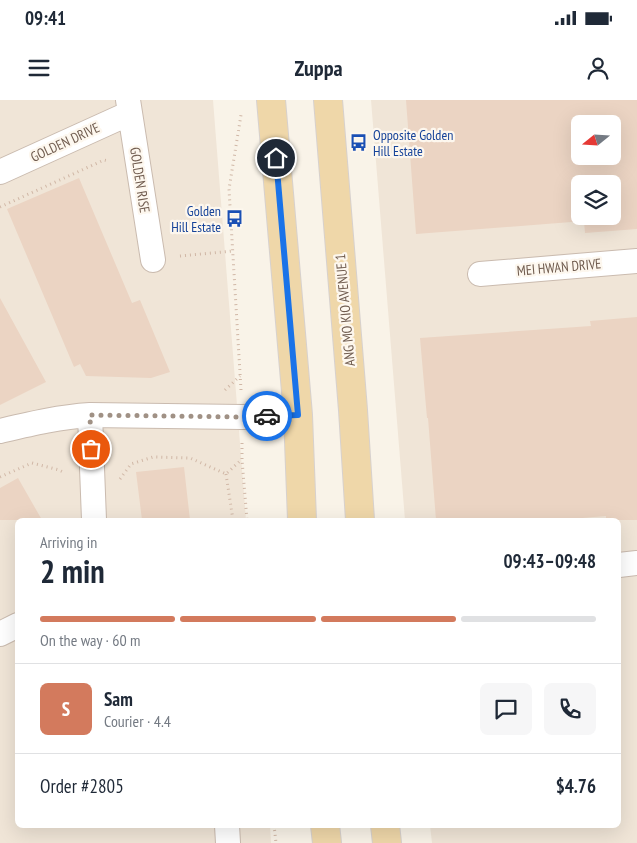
<!DOCTYPE html>
<meta charset="utf-8">
<style>
body{margin:0;font-family:"PT Sans Narrow",sans-serif;background:#f6f6f7;color:#1f2937;height:100vh;display:flex;flex-direction:column;font-size:19px;white-space:nowrap}
*{box-sizing:border-box;margin:0}
p{font-size:16px;color:#747a83}
.icon{flex:none;width:28px;height:28px;fill:none;stroke:currentColor;stroke-width:2;stroke-linecap:round;stroke-linejoin:round}
.map{position:relative;flex:1;overflow:hidden}
.drawer{position:absolute;left:15px;top:418px;width:606px;height:310px;display:flex;flex-direction:column;background:#fff;border-radius:8px;box-shadow:0 5px 20px #0002}
.drawer>*{flex:none}
.needle{width:32px;rotate:252deg}
.buttons{position:absolute;left:571px;top:15px;display:grid;gap:10px}
.buttons a{display:grid;place-items:center;width:50px;height:50px;border-radius:8px;background:#fff;box-shadow:0 5px 20px #0002;font-size:25px}
.pin{position:absolute;display:grid;place-items:center;width:42px;height:42px;color:#fff;margin:-21px;border:2px solid #fff;border-radius:50%;box-shadow:0 1px 5px #0007}
.courier{position:absolute;display:grid;place-items:center;width:50px;height:50px;margin:-25px;border:4px solid #1a73e8;border-radius:50%;background:#fff;color:#222;box-shadow:0 1px 6px #0007}
.summary em{font-style:normal;font-weight:700}
.summary div{display:flex;flex-direction:column-reverse}
.summary{display:flex;align-items:center;justify-content:space-between;height:85px;padding:0 25px}
h1{font-size:32px;font-weight:700;line-height:38px}
.bar{display:grid;grid-template-columns:repeat(4,1fr);gap:8px 5px;align-content:center;height:60px;padding:0 25px}
.bar i{height:6px;border-radius:4px;background:#e0e1e3}
.bar .selected{background:#d37a5d}
.bar p{grid-column:span 4}
.line{display:flex;align-items:center;gap:12px;padding:0 25px;border-top:1px solid #e0e1e3}
.line div{flex:1}
.round{display:grid;place-items:center;flex:none;width:52px;height:52px;border-radius:8px;background:#f6f6f7}
.status{display:flex;justify-content:space-between;align-items:center;height:35px;padding:0 25px;background:#fff;direction:ltr}
.status svg{height:14px;fill:currentColor}
header{display:flex;justify-content:space-between;align-items:center;height:65px;padding:0 25px;background:#fff;font-size:22px;font-weight:700}
.map>svg:first-child{display:block}
.residential{fill:#f0e5d7;fill-rule:evenodd}
.building{fill:#ebd4c3;fill-rule:evenodd}
.lines{fill:none;stroke-linecap:round;stroke-linejoin:round}
.minor-casing{stroke:#cabbaf;stroke-width:26}
.primary-casing{stroke:#d7d1ce;stroke-width:30}
.path{stroke:#d0b7a6;stroke-width:3;stroke-dasharray:1 4;stroke-linecap:butt}
.minor{stroke:#fff;stroke-width:24}
.primary{stroke:#efd7a9;stroke-width:28}
.done{stroke:#a09185;stroke-width:5;stroke-dasharray:0 9}
.route{stroke:#1a73e8;stroke-width:6}
.labels{text-anchor:middle;dominant-baseline:central;stroke-width:4.5;stroke-linejoin:round;paint-order:stroke}
.transit-label{font-size:14px;fill:#164399;stroke:#fdf7ee;text-anchor:start}
.street-label{font-size:14px;fill:#705c4f;stroke:#fdf7ee}
</style>
<div class="status"><b>09:41</b><svg viewBox="0 0 49 12"><path d="M0 12V9h3v3zM5 12V6h3v6zM10 12V3h3v9zM15 12V0h3v12zM26 1h20v11H26zM47 4h2v5h-2z"/></svg></div>
<header><svg class="icon" aria-label="menu" viewBox="0 0 24 24"><path d="M4 6h16M4 12h16M4 18h16"/></svg>Zuppa<svg class="icon" aria-label="person" viewBox="0 0 24 24"><circle cx="12" cy="8" r="4"/><path d="M4 21q1-7 8-7t8 7"/></svg></header>
<div class="map">
<svg width="637" height="743" viewBox="0 0 637 743">
<rect width="100%" height="100%" fill="#f9f3e8"/>
<path class="residential" d="M0 0H213L246 420H18V725H270L271 743H0Z
M371 0H637V743H432L430 725H619V420H405ZM580 24H612V56H580ZM580 84H612V116H580Z"/>
<path class="building" d="M406 0H637V129L585 133 584 121 416 134ZM580 24H612V56H580ZM580 84H612V116H580Z
M79 78 132 203 140 200 170 272 151 278 86 276 80 264 74 267 7 109Z
M0 198 46 282 0 305Z
M637 217V420H606V416L559 420H436L428 318H427L420 238 591 226 590 221Z
M184 367 190 420H142L136 372Z
M18 378 42 420H0V388Z"/>
<g class="lines">
<defs>
<path id="minor" d="M128 0 153 160
M0 72 130 13
M480 174 637 161
M90 315 94 420
M0 331C30 324 59 317 90 315L242 317 298 315
M619 465 637 463
M0 534 18 525
M227 725 228 743"/>
<path id="primary" d="M271 0 298 315 302 420
M328 0 353 310 360 420
M325 725 327 743
M385 725 387 743"/>
</defs>
<use href="#minor" class="minor-casing"/>
<use href="#primary" class="primary-casing"/>
<path class="path" d="M0 107 104 60 109 61
M180 156 233 151
M225 290 240 276
M241 290 229 89 241 15
M242 343V360L247 420
M226 374 233 420
M0 377 32 363 59 370 65 373
M120 379 131 364 153 357 190 358 226 374 241 360
M274 725 276 743"/>
<use href="#minor" class="minor"/>
<use href="#primary" class="primary"/>
</g>
<g class="lines">
<path class="done" d="M91 349 90 315 242 317 267 316"/>
<path class="route" d="M267 316 298 315 276 58"/>
</g>
<defs>
<symbol id="bus-bare" viewBox="-9 -9 18 18"><path d="M-5-6H5V4H4V6H2V4H-2V6H-4V4H-5ZM-3.5-4V0h7V-4ZM-3.5 1.2v1.5H-2V1.2ZM2 1.2v1.5H3.5V1.2Z" fill="#1a4fb4" stroke="#fdf7ee" stroke-width="2.5" paint-order="stroke"/></symbol>
</defs>
<g fill-rule="evenodd">
<use href="#bus-bare" x="346" y="30" width="25" height="25"/>
<use href="#bus-bare" x="222" y="106" width="25" height="25"/>
</g>
<g class="labels">
<g class="transit-label">
<text x="373" y="35">Opposite Golden<tspan x="373" dy="16">Hill Estate</tspan></text>
<text x="221" y="111" text-anchor="end">Golden<tspan x="221" dy="16">Hill Estate</tspan></text>
</g>
<g class="street-label">
<text transform="translate(65 42) rotate(-25)">GOLDEN DRIVE</text>
<text transform="translate(140 80) rotate(81)">GOLDEN RISE</text>
<text transform="translate(559 167) rotate(-5)">MEI HWAN DRIVE</text>
<text transform="translate(345 210) rotate(-95)">ANG MO KIO AVENUE 1</text>
</g>
</g>
</svg>
<div class="buttons">
<a><svg class="needle" viewBox="-14 -14 28 28"><path d="M0-13l5 13h-10z" fill="#e53935"/><path d="M0 13l5-13h-10z" fill="#747a83"/></svg></a>
<a><svg class="icon" aria-label="layers" viewBox="0 0 24 24"><path d="M12 4l9 5-9 5-9-5zM3 14l9 5 9-5"/></svg></a>
</div>
<div class="pin" style="left:91px;top:349px;background:#ea580c"><svg class="icon" aria-label="bag" viewBox="0 0 24 24"><path d="M5 8h14l-1 12H6zM9 8a3 3 0 0 1 6 0"/></svg></div>
<div class="pin" style="left:276px;top:58px;background:#1f2937"><svg class="icon" aria-label="home" viewBox="0 0 24 24"><path d="M3 11l9-7 9 7M6 9v11h12V9"/></svg></div>
<div class="courier" style="left:267px;top:316px"><svg class="icon" aria-label="car" viewBox="0 0 24 24"><path d="M5 17H2v-5l4-1 3-4h7l3 4 3 1v5h-3M9 17h6M6 11h13"/><circle cx="7" cy="17" r="2"/><circle cx="17" cy="17" r="2"/></svg></div>
<section class="drawer">
<div class="summary"><div><h1>2 min</h1><p>Arriving in</p></div><em>09:43–09:48</em></div>
<div class="bar"><i class="selected"></i><i class="selected"></i><i class="selected"></i><i></i><p>On the way · 60 m</p></div>
<div class="line" style="height:90px"><b class="round" style="background:#d37a5d;color:#fff">S</b><div><b>Sam</b><p>Courier · 4.4</p></div><a class="round"><svg class="icon" aria-label="chat" viewBox="0 0 24 24"><path d="M4 5h16v11H9l-5 4z"/></svg></a><a class="round"><svg class="icon" aria-label="phone" viewBox="0 0 24 24"><path d="M5 4h4l2 5-3 2q2 4 5 5l2-3 5 2v4C11 20 4 13 5 4z"/></svg></a></div>
<div class="line" style="height:65px"><div>Order #2805</div><b>$4.76</b></div>
</section>
</div>
